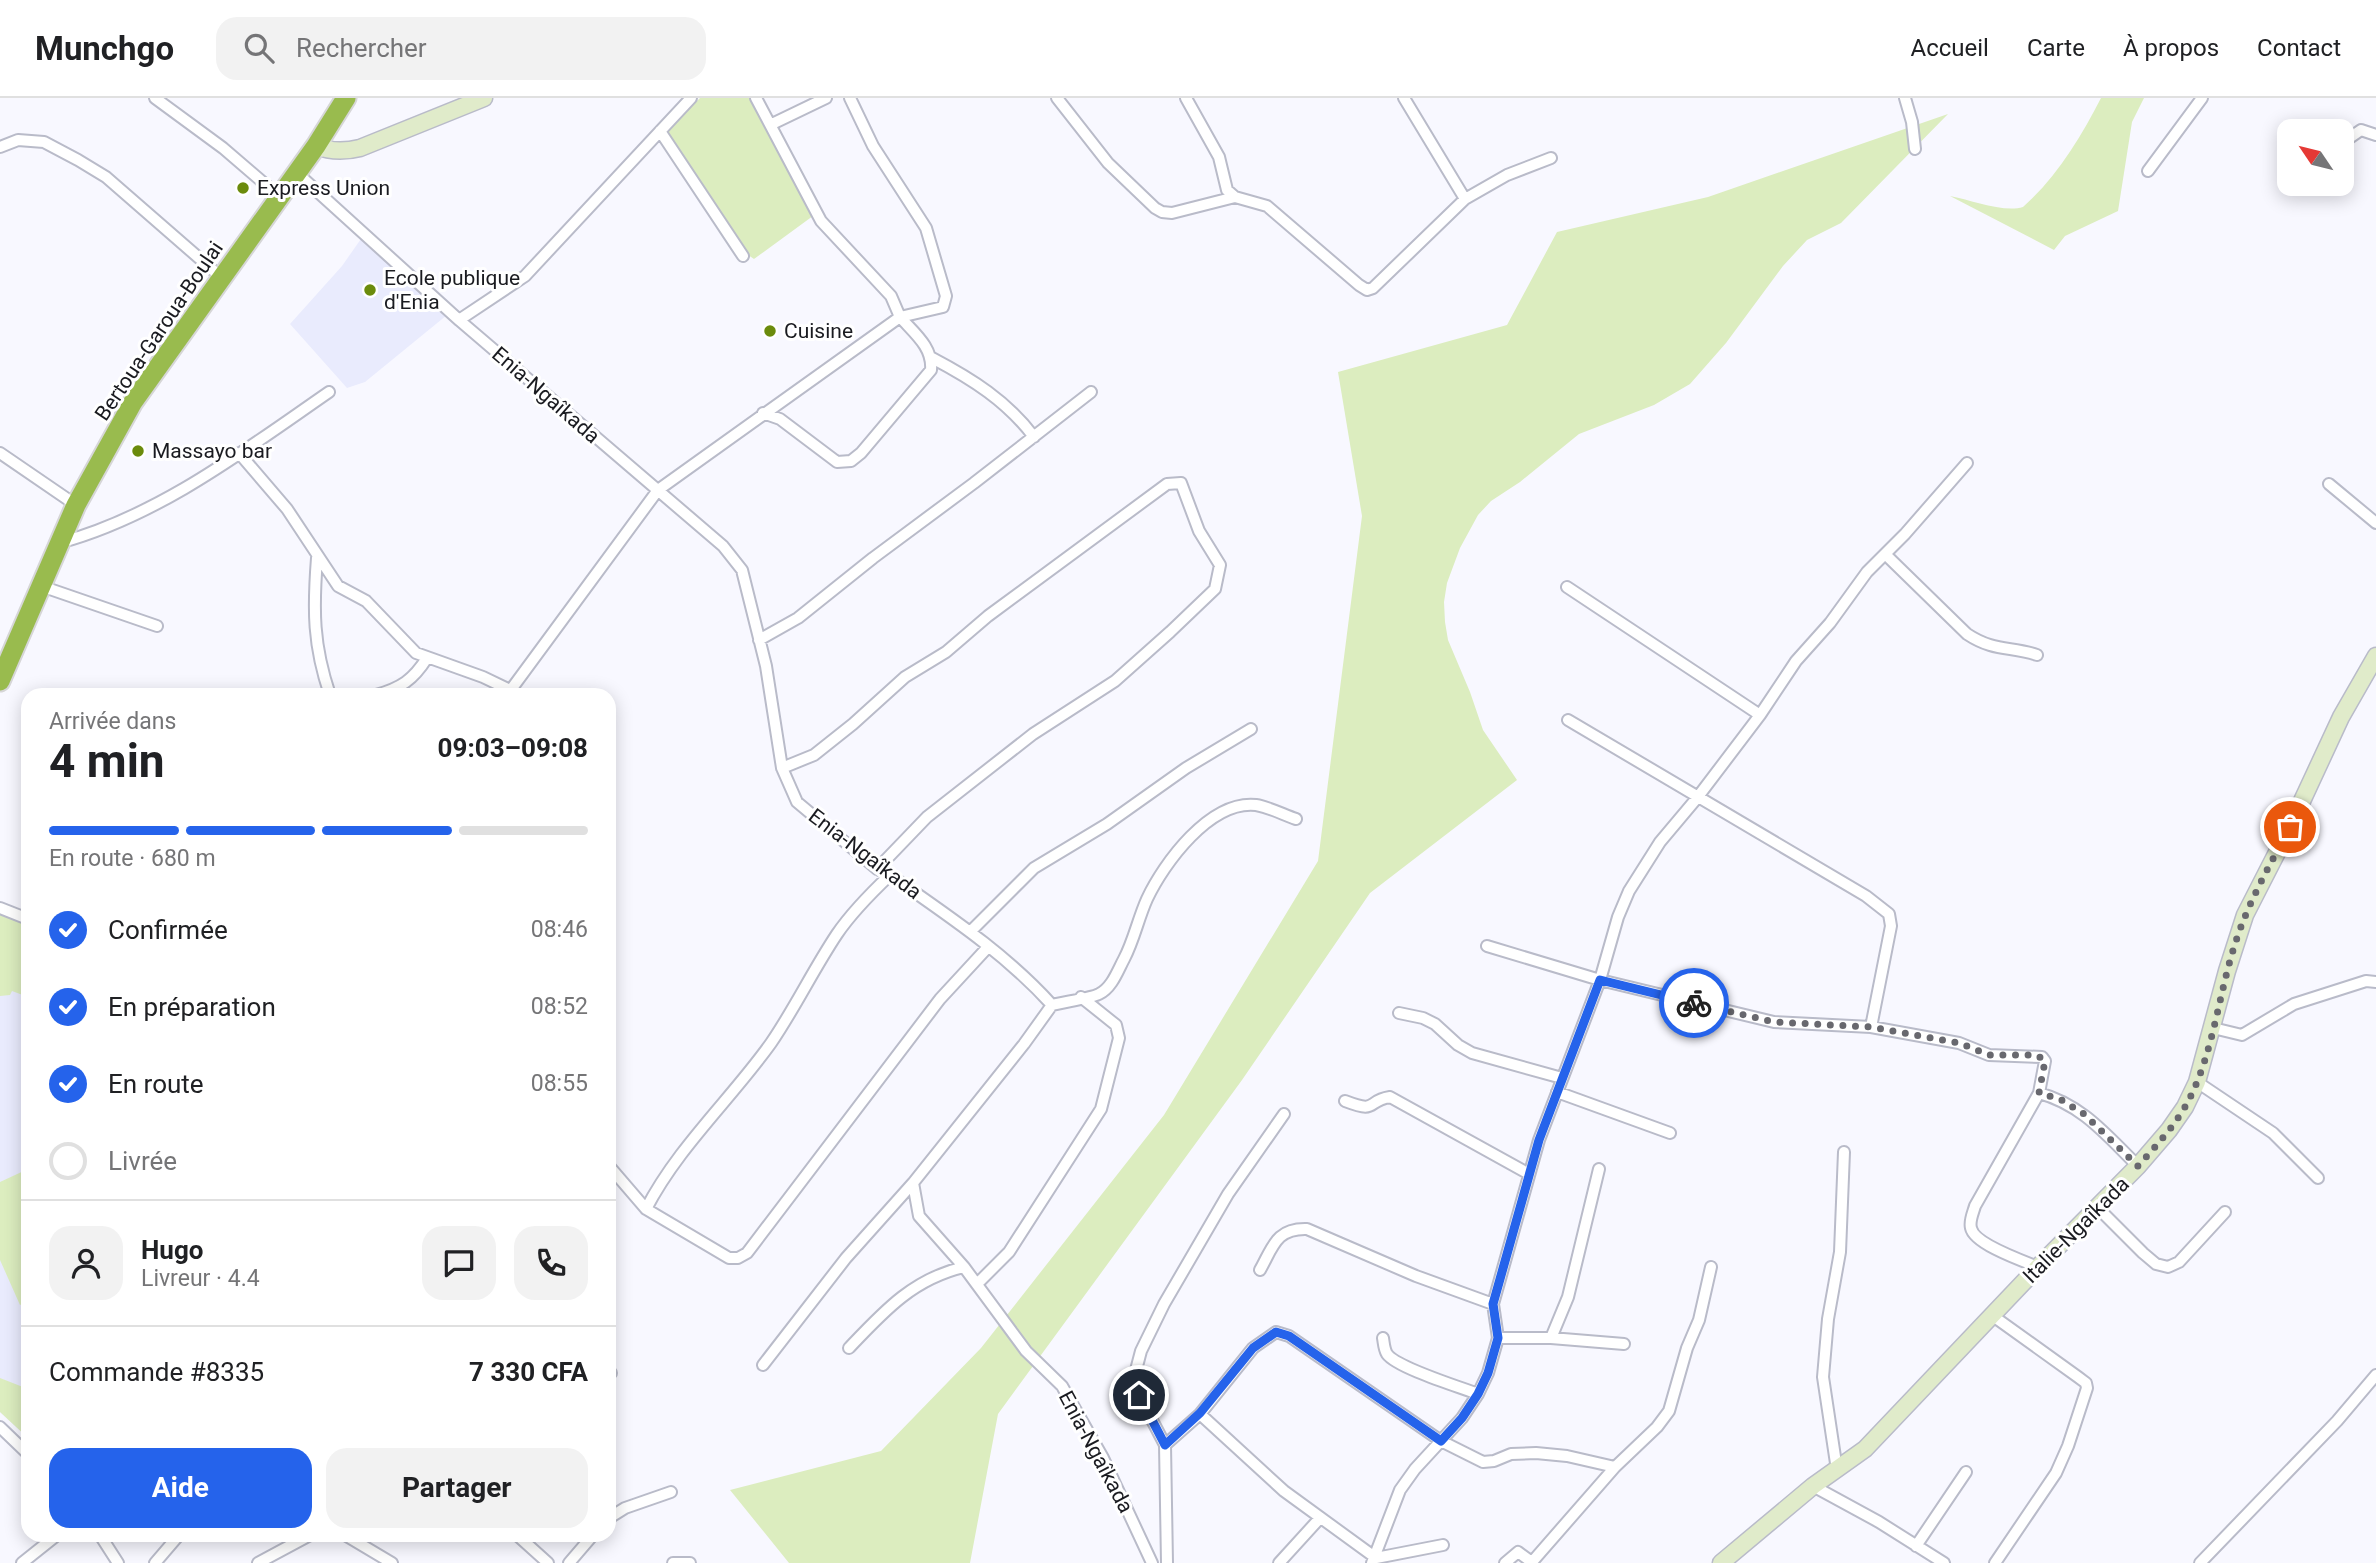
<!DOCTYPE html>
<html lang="fr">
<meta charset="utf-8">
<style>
body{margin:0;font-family:Roboto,sans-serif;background:#f2f2f2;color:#202124;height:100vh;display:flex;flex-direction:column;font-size:26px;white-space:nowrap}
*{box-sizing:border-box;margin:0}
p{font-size:23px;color:#757577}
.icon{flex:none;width:38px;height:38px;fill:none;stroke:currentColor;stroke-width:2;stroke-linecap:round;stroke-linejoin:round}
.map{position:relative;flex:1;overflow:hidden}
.details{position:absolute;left:21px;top:590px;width:595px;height:854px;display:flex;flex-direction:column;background:#fff;border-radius:21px;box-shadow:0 4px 18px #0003}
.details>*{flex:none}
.needle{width:46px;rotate:305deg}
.fabs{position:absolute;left:2277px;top:21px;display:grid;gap:14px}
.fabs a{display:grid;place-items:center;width:77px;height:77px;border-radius:14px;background:#fff;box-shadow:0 4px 18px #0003;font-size:35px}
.pin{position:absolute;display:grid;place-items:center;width:60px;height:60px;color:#fff;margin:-30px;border:4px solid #fff;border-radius:50%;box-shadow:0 2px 7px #0007}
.courier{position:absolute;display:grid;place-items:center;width:70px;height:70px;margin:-35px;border:5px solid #2563eb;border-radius:50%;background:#fff;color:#222;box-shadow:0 2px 9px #0007}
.overview em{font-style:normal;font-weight:700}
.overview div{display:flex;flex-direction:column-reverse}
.overview{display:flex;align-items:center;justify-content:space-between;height:119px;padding:0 28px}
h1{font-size:46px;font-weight:700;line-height:52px}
.bar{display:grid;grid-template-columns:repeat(4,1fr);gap:10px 7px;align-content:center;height:84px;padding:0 28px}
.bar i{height:9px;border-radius:5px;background:#e0e0e0}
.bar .current{background:#2563eb}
.bar p{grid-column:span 4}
.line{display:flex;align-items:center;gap:18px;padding:0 28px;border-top:2px solid #e0e0e0}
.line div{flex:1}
.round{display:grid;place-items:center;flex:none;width:74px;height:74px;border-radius:21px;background:#f2f2f2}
ol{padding:0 28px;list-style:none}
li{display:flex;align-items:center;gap:21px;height:77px}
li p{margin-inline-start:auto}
li .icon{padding:7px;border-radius:50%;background:#2563eb;color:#fff;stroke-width:4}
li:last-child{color:#757577}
li i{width:38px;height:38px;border:4px solid #e0e0e0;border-radius:50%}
.action{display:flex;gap:14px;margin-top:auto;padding:14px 28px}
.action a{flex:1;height:80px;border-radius:21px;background:#2563eb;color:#fff;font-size:28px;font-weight:700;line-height:80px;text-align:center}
.action a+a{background:#f2f2f2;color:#202124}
header{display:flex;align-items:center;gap:42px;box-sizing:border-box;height:98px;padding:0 35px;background:#fff;border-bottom:2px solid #e0e0e0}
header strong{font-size:33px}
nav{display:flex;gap:38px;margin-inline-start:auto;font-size:24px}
.search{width:490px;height:63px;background:#f2f2f2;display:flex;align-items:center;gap:18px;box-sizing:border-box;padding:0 24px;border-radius:21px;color:#757577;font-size:26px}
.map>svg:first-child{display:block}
.built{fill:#e9ebfd}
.green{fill:#dcedbf}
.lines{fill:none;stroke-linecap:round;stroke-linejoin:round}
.street-casing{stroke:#b9bbc9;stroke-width:14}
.secondary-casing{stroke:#b9bbc9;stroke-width:19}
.highway-casing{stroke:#d6d6d7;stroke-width:23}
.street{stroke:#fff;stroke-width:10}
.secondary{stroke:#e0ebca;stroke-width:16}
.highway{stroke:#99bb4e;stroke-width:19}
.done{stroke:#68686e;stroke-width:7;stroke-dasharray:0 12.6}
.route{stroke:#2563eb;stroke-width:9}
.poi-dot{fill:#6b8b0c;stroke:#fff;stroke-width:2.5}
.labels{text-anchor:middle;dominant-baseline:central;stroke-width:6;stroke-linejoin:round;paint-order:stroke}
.poi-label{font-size:21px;fill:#1a1b20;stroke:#fff;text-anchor:start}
.street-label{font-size:21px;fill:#1a1b20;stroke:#fff}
</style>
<header>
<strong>Munchgo</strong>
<div class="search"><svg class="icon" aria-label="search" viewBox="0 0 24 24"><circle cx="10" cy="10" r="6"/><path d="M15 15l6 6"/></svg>Rechercher</div>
<nav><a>Accueil</a><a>Carte</a><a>À propos</a><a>Contact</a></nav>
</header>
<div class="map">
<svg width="2376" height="1465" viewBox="0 0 2376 1465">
<rect width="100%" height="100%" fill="#f8f8ff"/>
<path class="built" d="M363 138 447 217 365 284 347 290 290 226 342 168Z
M0 817 28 824V1340L0 1314Z"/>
<path class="green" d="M700 0H756L817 115 754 161 732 146 662 38Z
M2101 0H2144L2132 24 2118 113 2065 138 2054 152 1950 98C1971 102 2004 115 2023 109 2056 80 2081 39 2101 0Z
M1948 16 1841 125 1807 142 1783 168 1726 245 1690 286 1654 307 1579 336 1520 384 1491 403 1478 417 1460 450 1447 485 1444 504 1445 524 1448 542 1470 594 1483 632 1517 682 1370 795 1242 982 998 1316 970 1465H789L730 1392 881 1353 981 1250 1164 1017 1318 763 1362 418 1338 274 1507 227 1557 134 1708 99Z
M8 816 28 824V899L12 893 10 897 0 898V817Z
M28 1071V1203L20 1207 0 1162V1084Z
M0 1280 28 1291V1340L0 1314Z"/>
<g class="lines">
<defs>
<path id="street" d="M155 0 223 50 280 99
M1057 0 1108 65 1155 110 1162 114 1172 115 1235 99 1267 108 1359 187 1367 192 1373 190 1465 101 1507 77 1551 60
M1186 0 1219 59 1227 92 1235 99
M1404 0 1465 101
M1905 0 1912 24 1915 51
M772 26 826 0
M660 33 743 158
M0 49 18 42 44 44 78 62 106 79 222 180
M2342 52 2348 41 2361 32 2376 37
M2148 73 2202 0
M297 75 459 222 723 448 742 472 766 568 782 670 797 704 877 771 890 777C947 817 1005 855 1052 907L1024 946 913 1085 919 1118 964 1169 1026 1253 1062 1288 1103 1360 1152 1465
M459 222 525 178 691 0
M932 260C972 281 1007 303 1034 339
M763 315 780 321 837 364 851 363 861 355 931 272C933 249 914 235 900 219L943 209 946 198 926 130 873 48 850 0
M0 355 76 407
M239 355 287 411 338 488 366 503 416 555 483 579 510 592
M2329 386 2376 425
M59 445C159 418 245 352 329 294
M1885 456 1967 536C1994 554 2011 548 2037 557
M317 460C313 512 313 547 330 597
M41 488 157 528
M1567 489 1760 617
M759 542 798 520 873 460 974 385 1091 294
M376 597C401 590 413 582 427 560
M507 597 658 392 900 219 891 198 821 123 756 0
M1568 622 1866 798 1889 816 1891 828 1871 929
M782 670 814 657 853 626 905 579 946 554 988 518 1167 386 1181 385 1199 433 1220 467 1215 491 1170 534 1115 583 1033 636 927 719 877 771
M0 810 28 821
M971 833 1034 770 1107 726 1186 670 1251 631
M1487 848 1600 882 1774 924 1871 929 1959 945 1989 957 2042 959 2045 963 2039 995 1975 1108C1973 1115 1969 1123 1971 1130 1974 1146 2023 1163 2038 1169
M1052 907C1063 904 1092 900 1099 896 1112 890 1118 872 1124 861 1134 842 1138 821 1147 801 1164 765 1210 702 1256 707 1269 709 1284 717 1296 721
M1399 915 1423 920 1435 926 1458 947 1472 955 1562 980
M2213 930 2242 937 2294 906 2366 883 2376 884
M2197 984 2273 1035 2318 1080
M1557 994 1670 1035
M2039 995C2083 1007 2107 1038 2138 1068
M1345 1003C1379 1016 1365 1003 1390 999L1529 1076
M609 1068 646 1111 729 1160H738L747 1155 940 901 988 849
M2098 1110 2143 1155 2156 1166 2168 1169 2179 1164 2225 1114
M646 1111C678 1049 731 1001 771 945 795 910 813 872 837 836 852 814 871 795 890 777
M1260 1172C1273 1149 1276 1130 1307 1131L1416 1178 1493 1206
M977 1186 1009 1154 1101 1011 1119 940 1116 927 1081 899
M1993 1218 2078 1279 2086 1285 2087 1290 2068 1348 2056 1375 1995 1465
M1383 1240C1384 1246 1384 1251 1387 1256 1397 1270 1460 1289 1478 1296
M1498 1240H1551L1624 1246
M1551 1240 1568 1199 1599 1071
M849 1250C884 1213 913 1181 964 1169
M763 1267 846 1160 913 1085
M609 1273 611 1275
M1200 1316 1284 1393 1376 1460 1443 1447
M0 1329 28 1356
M1165 1347 1200 1316 1253 1250 1276 1234 1289 1238 1441 1343 1483 1364 1494 1363 1511 1356 1536 1355 1567 1358 1615 1369
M1837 1372 1823 1279 1828 1221 1840 1154 1844 1054
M1813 1388 1879 1424 1944 1465
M609 1420 625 1410 671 1394
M100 1437 118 1465
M345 1437 392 1465
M517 1437 548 1465
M1916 1448 1966 1374
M1532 1464 1615 1369 1657 1329 1669 1313 1687 1250 1699 1222 1711 1169
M22 1465 57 1437
M155 1465 179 1437
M258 1465 310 1437
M569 1465 593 1437
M673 1465H690
M1167 1465 1165 1347 1139 1297 1136 1272 1141 1253 1164 1206 1228 1096 1284 1016
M1279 1465 1320 1420
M1372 1465 1400 1392 1415 1371 1462 1320 1478 1296 1488 1275 1498 1240 1493 1206 1539 1042 1600 882 1618 819 1629 793 1660 744 1697 700 1760 617 1796 563 1830 525 1867 474 1905 436 1967 365
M1505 1465 1518 1454 1533 1465
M2200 1465 2337 1323 2376 1277"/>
<path id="secondary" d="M316 48C331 54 344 54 360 50L484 0
M1721 1465 1813 1388 1865 1351 2038 1169 2138 1068 2169 1032 2185 1009 2197 984 2227 873 2245 817 2290 729 2341 619 2376 558"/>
<path id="highway" d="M0 583 76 407 133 304 316 48 346 0"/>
</defs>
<use href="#street" class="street-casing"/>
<use href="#secondary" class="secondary-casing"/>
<use href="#highway" class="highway-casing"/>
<use href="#street" class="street"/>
<use href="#secondary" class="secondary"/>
<use href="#highway" class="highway"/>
</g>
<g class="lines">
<path class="done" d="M1694 905 1774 924 1871 929 1959 945 1989 957H2037L2045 963 2039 995 2060 1001 2084 1016 2138 1068C2155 1049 2172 1031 2185 1009 2214 958 2218 895 2237 840 2250 801 2271 765 2290 729"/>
<path class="route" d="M1139 1297 1165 1347 1200 1315 1253 1250 1276 1234 1289 1238 1441 1343 1462 1320 1478 1296 1488 1275 1498 1240 1493 1206 1539 1042 1600 882 1694 905"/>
</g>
<g class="poi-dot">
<circle cx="243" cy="90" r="7"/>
<circle cx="370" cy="192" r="7"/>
<circle cx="770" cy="233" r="7"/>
<circle cx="138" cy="353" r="7"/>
</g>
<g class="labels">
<g class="poi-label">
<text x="257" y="90">Express Union</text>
<text x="384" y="180">Ecole publique<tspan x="384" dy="24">d'Enia</tspan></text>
<text x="784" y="233">Cuisine</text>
<text x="152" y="353">Massayo bar</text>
</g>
<g class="street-label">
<text transform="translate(159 233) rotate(-56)">Bertoua-Garoua-Boulai</text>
<text transform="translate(546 297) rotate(41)">Enia-Ngaîkada</text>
<text transform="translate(865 756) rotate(37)">Enia-Ngaîkada</text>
<text transform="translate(2076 1132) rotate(-45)">Italie-Ngaîkada</text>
<text transform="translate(1096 1354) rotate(62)">Enia-Ngaîkada</text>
</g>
</g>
</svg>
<div class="fabs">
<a><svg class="needle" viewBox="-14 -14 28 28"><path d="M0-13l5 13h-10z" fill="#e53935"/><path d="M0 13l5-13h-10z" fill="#757577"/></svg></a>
</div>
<div class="pin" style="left:2290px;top:729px;background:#ea580c"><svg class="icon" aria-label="bag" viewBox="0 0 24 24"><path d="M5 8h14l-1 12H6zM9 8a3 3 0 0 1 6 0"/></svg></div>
<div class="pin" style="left:1139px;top:1297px;background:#1f2937"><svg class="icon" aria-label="home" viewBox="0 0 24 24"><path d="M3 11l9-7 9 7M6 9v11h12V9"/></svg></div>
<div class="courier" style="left:1694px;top:905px"><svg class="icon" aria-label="bike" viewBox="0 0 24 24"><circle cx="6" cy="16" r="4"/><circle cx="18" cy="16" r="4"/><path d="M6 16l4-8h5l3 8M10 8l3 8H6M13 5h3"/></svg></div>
<section class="details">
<div class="overview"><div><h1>4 min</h1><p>Arrivée dans</p></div><em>09:03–09:08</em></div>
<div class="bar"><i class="current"></i><i class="current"></i><i class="current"></i><i></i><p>En route · 680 m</p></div>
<ol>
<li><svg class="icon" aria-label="check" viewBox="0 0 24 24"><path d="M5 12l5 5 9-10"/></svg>Confirmée<p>08:46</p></li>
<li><svg class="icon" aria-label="check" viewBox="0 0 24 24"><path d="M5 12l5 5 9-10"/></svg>En préparation<p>08:52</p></li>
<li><svg class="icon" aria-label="check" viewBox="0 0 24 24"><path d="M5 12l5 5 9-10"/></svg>En route<p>08:55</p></li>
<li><i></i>Livrée</li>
</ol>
<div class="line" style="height:126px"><a class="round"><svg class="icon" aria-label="person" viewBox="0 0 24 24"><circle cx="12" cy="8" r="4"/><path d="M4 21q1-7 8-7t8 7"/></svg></a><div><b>Hugo</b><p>Livreur · 4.4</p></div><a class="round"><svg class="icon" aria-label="chat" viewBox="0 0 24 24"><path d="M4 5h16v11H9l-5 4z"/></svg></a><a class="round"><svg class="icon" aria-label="phone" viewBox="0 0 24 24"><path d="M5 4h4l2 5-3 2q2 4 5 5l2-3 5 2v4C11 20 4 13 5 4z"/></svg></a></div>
<div class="line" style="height:91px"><div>Commande #8335</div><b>7 330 CFA</b></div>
<div class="action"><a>Aide</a><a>Partager</a></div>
</section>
</div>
